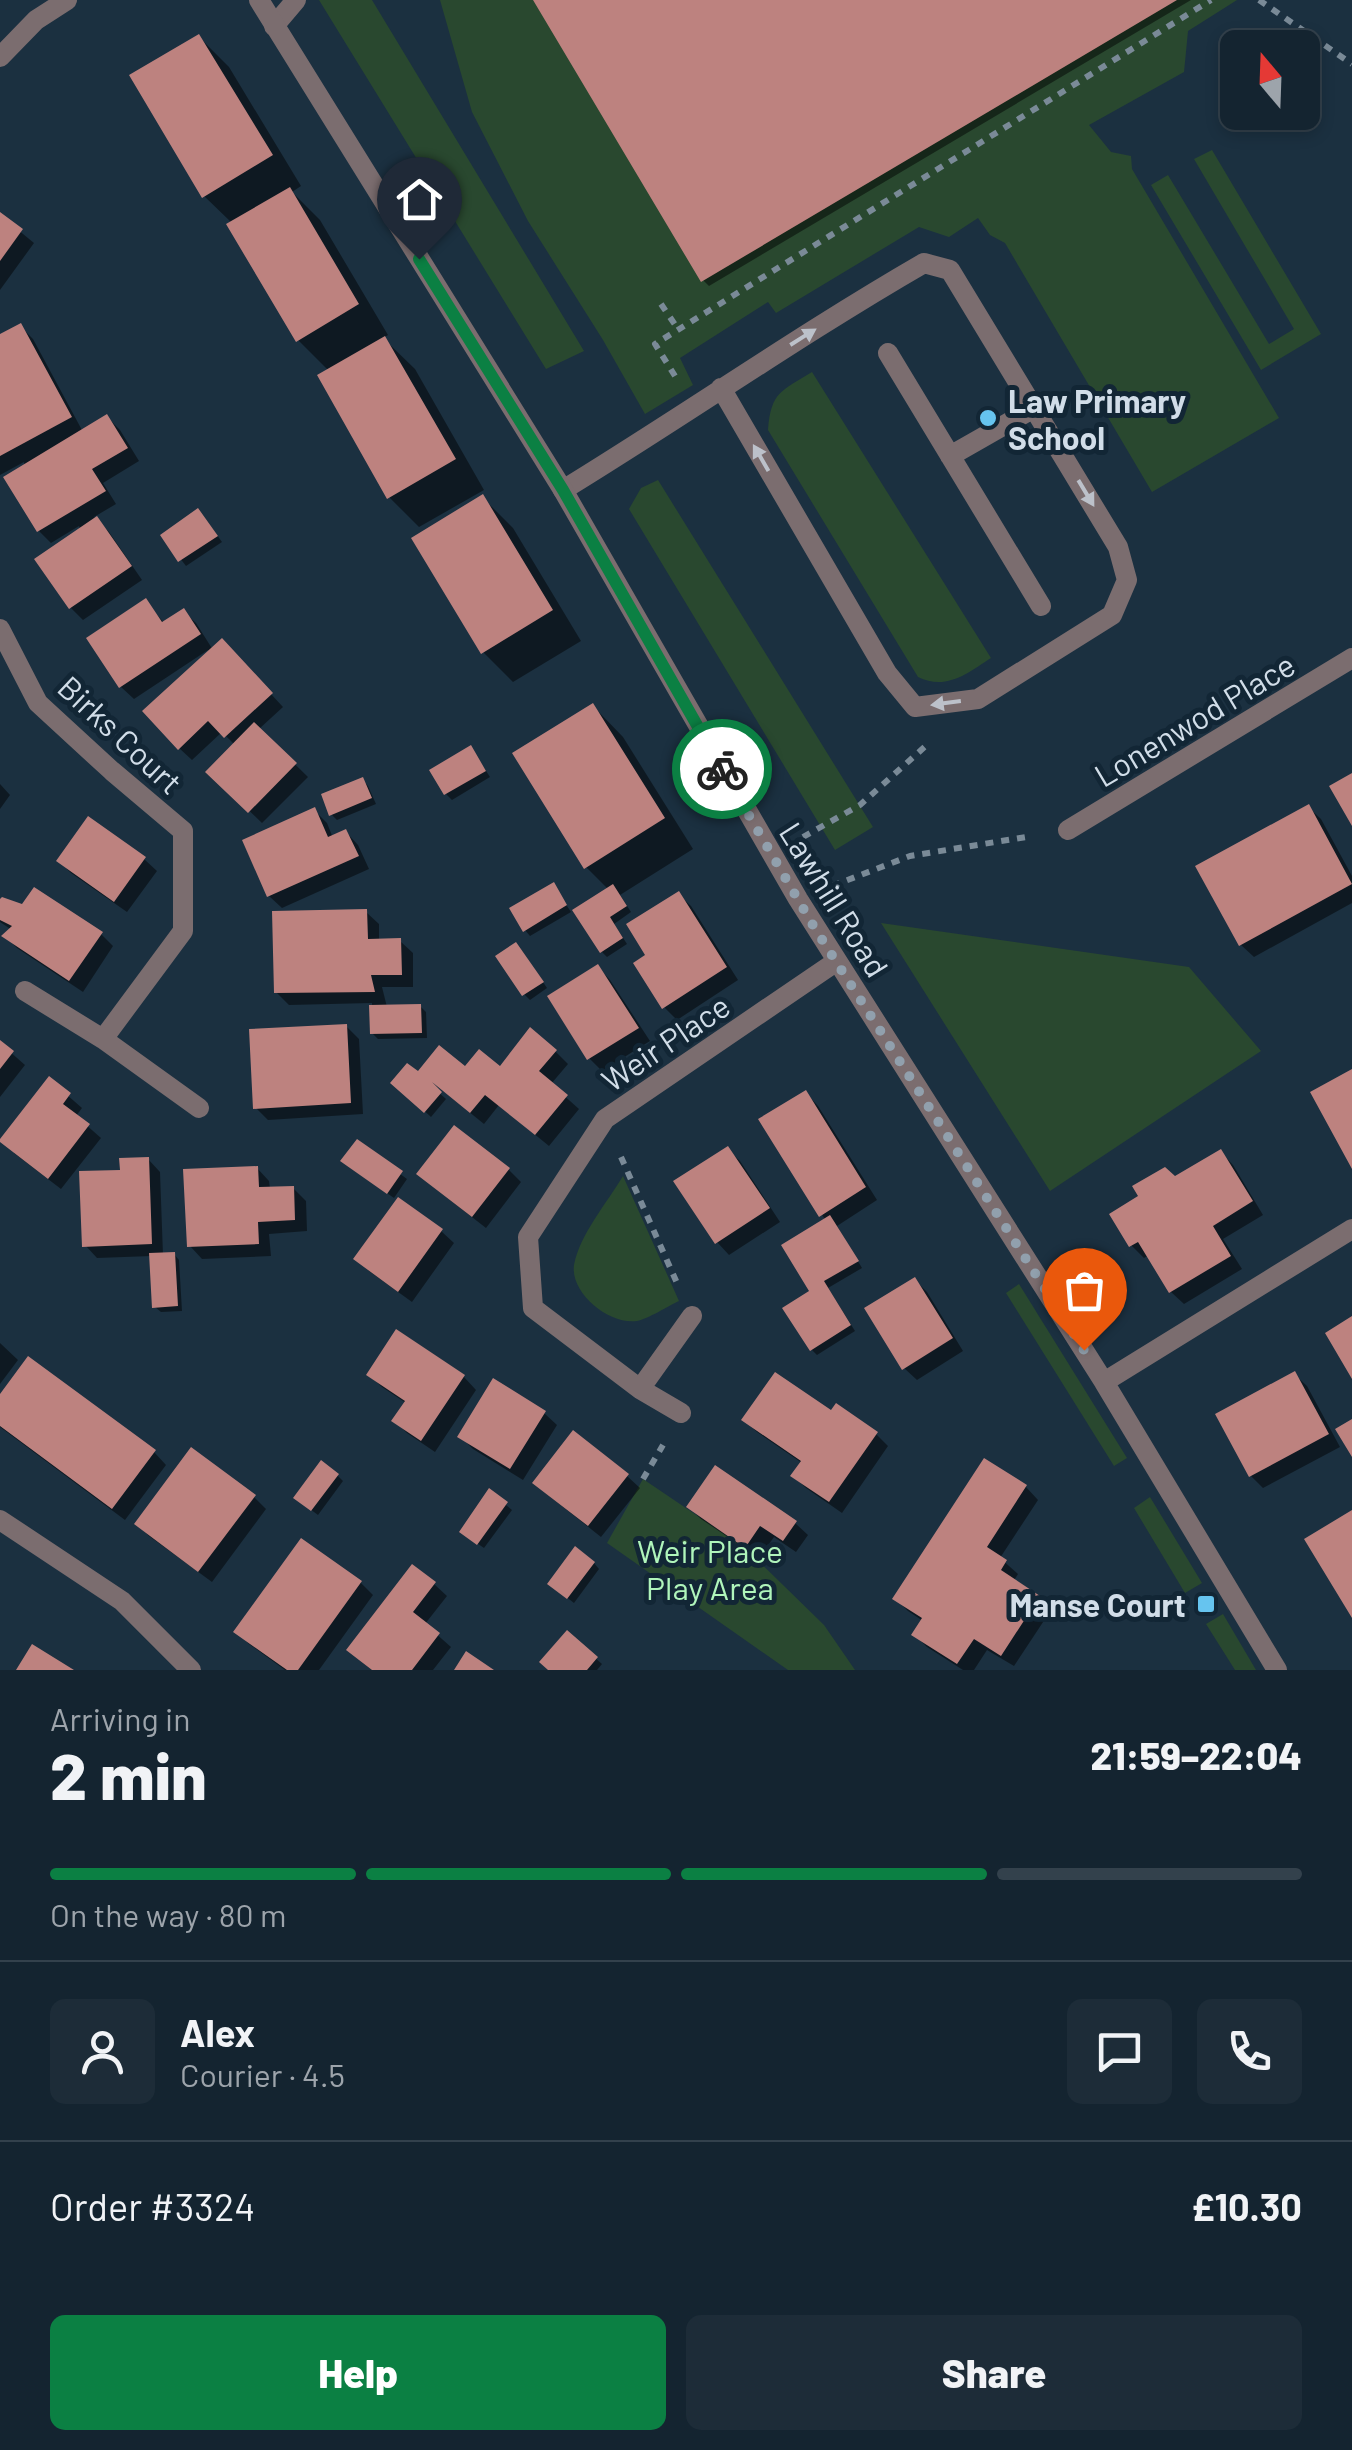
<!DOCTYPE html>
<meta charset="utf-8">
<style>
body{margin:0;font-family:Barlow,sans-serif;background:#1d2c38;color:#f1f3f6;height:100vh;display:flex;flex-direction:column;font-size:38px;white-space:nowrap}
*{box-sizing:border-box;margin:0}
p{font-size:32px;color:#9da4ab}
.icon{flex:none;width:55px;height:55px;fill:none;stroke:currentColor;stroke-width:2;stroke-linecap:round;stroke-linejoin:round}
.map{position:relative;height:1670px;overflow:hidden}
.drawer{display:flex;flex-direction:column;background:#142430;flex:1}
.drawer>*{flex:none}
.needle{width:65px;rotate:341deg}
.buttons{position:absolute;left:1220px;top:30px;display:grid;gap:20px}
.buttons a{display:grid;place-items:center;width:100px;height:100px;border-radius:15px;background:#142430;box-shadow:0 5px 15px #0003,0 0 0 2px #33414c;font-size:50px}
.pin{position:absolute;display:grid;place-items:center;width:85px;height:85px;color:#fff;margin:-102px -42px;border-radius:50% 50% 50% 0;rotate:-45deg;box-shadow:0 0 10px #0007}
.pin .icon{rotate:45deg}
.courier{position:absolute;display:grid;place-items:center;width:100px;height:100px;margin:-50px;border:8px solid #0b8043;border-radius:50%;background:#fff;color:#222;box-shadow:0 2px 12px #0007}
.overview em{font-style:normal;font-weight:800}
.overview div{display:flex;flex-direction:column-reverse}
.overview{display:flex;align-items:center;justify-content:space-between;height:170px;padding:0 50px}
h1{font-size:65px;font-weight:800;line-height:75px}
.bar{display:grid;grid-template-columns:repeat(4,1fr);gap:15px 10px;align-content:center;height:120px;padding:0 50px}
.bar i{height:12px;border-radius:8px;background:#33414c}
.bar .active{background:#0b8043}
.bar p{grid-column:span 4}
.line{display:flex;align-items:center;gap:25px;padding:0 50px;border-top:2px solid #33414c}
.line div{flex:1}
.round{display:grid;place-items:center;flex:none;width:105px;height:105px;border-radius:15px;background:#1d2c38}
.button{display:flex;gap:20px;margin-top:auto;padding:20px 50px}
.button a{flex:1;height:115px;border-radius:15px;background:#0b8043;color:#fff;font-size:40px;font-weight:800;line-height:115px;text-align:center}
.button a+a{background:#1d2c38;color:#f1f3f6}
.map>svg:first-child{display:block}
.green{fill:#29482f}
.shadow{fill:#0007}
.building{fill:#bd827f}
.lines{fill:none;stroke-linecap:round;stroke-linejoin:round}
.path{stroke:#7a8a97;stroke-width:6;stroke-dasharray:8 8;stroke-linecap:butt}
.lane{stroke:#7b6d6f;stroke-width:20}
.street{stroke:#7b6d6f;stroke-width:20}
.oneway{fill:#bcc1ca}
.done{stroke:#91a0ad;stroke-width:10;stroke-dasharray:0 18}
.route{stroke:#0b8043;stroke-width:12}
.poi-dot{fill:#66c4ef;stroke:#122635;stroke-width:4}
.labels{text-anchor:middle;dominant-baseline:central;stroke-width:10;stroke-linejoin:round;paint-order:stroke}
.poi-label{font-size:32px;font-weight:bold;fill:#d1dde8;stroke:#122635;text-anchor:start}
.street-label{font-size:32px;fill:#d1dde8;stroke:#122635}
.park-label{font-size:32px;fill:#b0f5bb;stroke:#122635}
</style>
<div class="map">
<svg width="1352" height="1670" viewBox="0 0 1352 1670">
<rect width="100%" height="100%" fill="#1b3040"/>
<path class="green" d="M319 0H372L584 351 546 369Z
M440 0H1237L1188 31 1184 72 1089 125 1111 152 1131 156 1132 169 1279 418 1152 492 1005 243 990 235 978 218 949 237 919 227 776 313 768 302 680 358 693 385 645 414 603 340 528 221 472 112Z
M1212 150 1321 334 1261 370 1151 185 1168 175 1269 344 1294 329 1194 159Z
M812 372 991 658C968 673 946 691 918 677L768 430C771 391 782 391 812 372Z
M658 480 873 827 835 850 629 509 641 488Z
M881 923 1189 967 1261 1051 1050 1191Z
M623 1176 679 1301C668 1306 648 1319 637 1321 609 1325 570 1293 574 1265 580 1234 607 1203 623 1176Z
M1019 1284 1127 1458 1114 1466 1006 1293Z
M643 1479 745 1548 824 1625 855 1670H788L607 1543Z
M1150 1497 1202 1583 1185 1593 1134 1508Z
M1223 1614 1256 1670H1235L1206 1624Z"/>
<path class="shadow" d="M536 0H1191L709 286 703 280Z
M199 37 229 67 301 186 292 192 320 220 388 335 383 338 415 369 484 490 419 527 389 497 329 371 298 340 232 223 204 196Z
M0 215 34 243 0 290Z
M20 326 33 339 83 432 107 417 120 430 139 461 103 483 116 504 94 517 109 532 142 580 83 620 71 608 81 530 79 526 51 543 39 531 24 462 0 475V337Z
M483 498 513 528 581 641 513 682 483 652Z
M204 517 222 542 186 566 163 536Z
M146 602 165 624 183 611 196 623 213 650 234 654 283 707 259 729 308 777 262 823 209 772 235 745 222 732 192 760 179 748 210 652 208 650 134 699 121 687 90 638Z
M593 706 623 737 693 849 620 895 631 912 614 924 627 944 607 957 602 952 609 890 586 867Z
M471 748 490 777 452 800 446 794Z
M363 780 368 786 376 804 337 820 331 814Z
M0 784 10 795 0 809Z
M1308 807 1321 819 1352 876V903L1254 957 1241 945 1198 867Z
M314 810 327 823 333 838 346 832 358 845 369 869 282 908 269 896Z
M144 859 157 871 127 912 71 873 59 861Z
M553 885 571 912 530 936 525 930Z
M678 894 691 906 738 980 677 1020 664 1007 649 956Z
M0 903 23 907 101 934 113 946 83 992 17 948 5 936 12 930 0 922Z
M366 912 379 924V941H400L413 953V987H382L387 1007 420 1006 426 1012 427 1038 378 1039 372 1033V1003L289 1005 276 992Z
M522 951 547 988 530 1000 524 994Z
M598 967 610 980 650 1041 602 1071 589 1058Z
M346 1026 359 1039 363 1114 268 1120 256 1108Z
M0 1043 25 1065 0 1097Z
M555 1051 568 1064 551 1084 579 1109 549 1146 499 1105 484 1124 436 1085 465 1069H500Z
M50 1080 82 1108 76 1116 101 1138 61 1189 14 1153Z
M394 1083 437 1091 446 1099 431 1117Z
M806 1093 818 1106 877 1200 837 1226 862 1268 828 1288 855 1331 817 1355 812 1350 813 1291 826 1221 762 1120Z
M357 1142 407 1179 394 1198 349 1167Z
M727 1149 740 1161 780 1222 729 1255 717 1242Z
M1221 1152 1233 1165 1263 1215 1223 1239 1242 1269 1184 1304 1171 1292 1149 1255 1144 1258 1131 1245 1142 1197Z
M148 1159 160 1172 163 1255 174 1254 179 1260 182 1311 161 1312 155 1307 152 1256 97 1258 85 1245 122 1172Z
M257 1168 269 1181 270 1189 293 1188 306 1201 307 1231 269 1234 271 1256 202 1259 190 1246Z
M509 1170 521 1182 486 1228 432 1186 420 1174Z
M441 1231 454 1243 412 1302 369 1271 356 1259Z
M915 1280 927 1292 963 1351 917 1380 904 1368Z
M397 1333 464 1377 476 1390 435 1452 407 1433 395 1421 406 1403 382 1387 369 1375Z
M0 1343 18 1360 0 1384Z
M1294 1374 1307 1386 1340 1447 1263 1488 1251 1476Z
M0 1398 154 1452 166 1465 125 1520 0 1427Z
M544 1413 557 1425 523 1480 473 1449 460 1436Z
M831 1413 876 1434 888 1446 842 1513 806 1488 793 1476 802 1463 757 1432 744 1420Z
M985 1462 1026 1487 1038 1500 1000 1558 1018 1574 1013 1582 1038 1598 1051 1610 1014 1666 987 1650 974 1670H963L927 1647 914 1634 923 1621 908 1611 896 1599Z
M337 1475 343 1481 318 1515 302 1503Z
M627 1476 640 1488 601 1537 548 1495 535 1483Z
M490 1492 512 1510 484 1548 468 1537Z
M254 1497 266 1509 212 1582 149 1536 137 1524Z
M689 1507 795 1523 808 1535 796 1552 774 1537 759 1558 701 1519Z
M594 1563 599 1569 574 1603 556 1589Z
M360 1582 373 1595 319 1670H285L249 1644 237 1632Z
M434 1584 447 1596 425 1624 451 1647 433 1670H372L362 1662Z
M567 1633 602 1664 597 1670H551Z"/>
<path class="building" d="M533 0H1177L701 282Z
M199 34 273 155 202 198 129 75Z
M290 187 359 304 296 342 226 224Z
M0 212 23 229 0 261Z
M21 323 72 417 0 456V334Z
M385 336 456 459 387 499 317 375Z
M107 414 128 448 92 469 106 491 37 532 3 477Z
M483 494 553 610 481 654 411 538Z
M198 508 218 536 178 562 160 535Z
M97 516 132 566 69 609 34 559Z
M146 598 162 622 184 608 201 634 119 688 86 638Z
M222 638 273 693 224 738 208 721 178 750 142 711Z
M593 703 665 818 584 869 512 753Z
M254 722 297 763 248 813 205 772Z
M471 745 486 771 444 795 429 770Z
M1352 773V826L1329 786Z
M363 777 372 798 329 816 321 794Z
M1309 804 1352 884 1239 946 1195 866Z
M315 807 328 837 346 829 359 856 267 897 242 840Z
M88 816 146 857 114 902 56 861Z
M554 882 567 905 523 932 509 908Z
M613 884 627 906 610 917 623 938 600 953 572 910Z
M34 887 103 932 69 981 1 936 12 926 0 920V899L2 897 22 904Z
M679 891 727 967 662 1009 633 963 645 955 626 924Z
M367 909 368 939 401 938 402 975H371L375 992 274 993 272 911Z
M516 942 544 982 522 996 495 956Z
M598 964 639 1028 587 1060 547 996Z
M421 1004 422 1033 370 1034 369 1005Z
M347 1024 351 1103 253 1109 249 1029Z
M530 1027 557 1050 539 1071 568 1095 535 1135 485 1095 470 1113 432 1082 442 1092 424 1113 390 1083 407 1063 418 1071 439 1045 465 1066 479 1049 500 1066Z
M0 1040 14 1051 0 1069Z
M1352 1069V1169L1310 1092Z
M49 1076 71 1093 63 1104 90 1124 48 1179 0 1142V1139Z
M806 1090 866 1187 819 1217 758 1119Z
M454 1125 510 1168 472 1217 416 1174Z
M357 1139 403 1171 387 1194 340 1161Z
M728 1146 770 1208 715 1244 673 1181Z
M1221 1149 1253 1201 1213 1226 1231 1256 1169 1293 1138 1242 1129 1247 1109 1214 1138 1196 1132 1186 1165 1167 1175 1176Z
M149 1157 152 1244 82 1247 79 1171 120 1170 119 1158Z
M258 1166 259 1187 294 1186 295 1220 258 1222 259 1244 187 1247 183 1169Z
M398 1197 443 1229 398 1292 353 1259Z
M830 1215 859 1261 824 1281 851 1325 810 1351 782 1308 809 1291 781 1245Z
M175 1252 178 1306 152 1308 149 1253Z
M915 1277 953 1338 902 1370 864 1308Z
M1352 1316V1379L1325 1333Z
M396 1329 465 1375 421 1441 391 1421 405 1401 366 1375Z
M28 1356 156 1450 112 1509 0 1426V1394Z
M1295 1371 1329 1434 1249 1477 1215 1414Z
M775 1372 831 1410 836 1403 878 1432 829 1502 790 1476 801 1461 741 1420Z
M493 1378 546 1411 510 1469 457 1437Z
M1352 1419V1457L1335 1429Z
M573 1430 629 1474 588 1526 532 1483Z
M191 1447 256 1495 198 1572 134 1524Z
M984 1458 1027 1485 987 1547 1007 1560 1001 1570 1040 1596 1001 1656 974 1639 957 1664 911 1635 922 1618 892 1599Z
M321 1460 339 1474 311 1511 293 1498Z
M715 1465 797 1521 783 1541 760 1526 745 1548 686 1507Z
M489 1488 508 1502 477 1545 459 1532Z
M1352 1510V1618L1304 1539Z
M301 1538 362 1581 298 1670H287L233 1632Z
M575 1546 595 1562 567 1599 547 1584Z
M412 1564 436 1582 413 1612 440 1633 412 1670H372L346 1650Z
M567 1630 598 1657 587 1670H548L539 1662Z
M32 1644 74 1670H16Z
M466 1651 494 1670H454Z"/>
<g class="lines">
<path class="path" d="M1259 0 1352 64
M661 304 678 329
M675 376 655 344 1211 0
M803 837 860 805 929 743
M832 886 910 856 1032 836
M621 1157 677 1283
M643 1479 663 1445"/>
<path class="lane" d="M274 26 296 0
M888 353 1041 606
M950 456 1034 408
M563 490C684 416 801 334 924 263L950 270 1118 547 1127 580 1112 615 978 699 915 707 887 673 721 388"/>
<path class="street" d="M259 0 563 490 798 899 1104 1382 1277 1670
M0 57 36 20 67 0
M0 629 38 703 112 771 183 831V931L103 1039 25 991
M1068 830 1352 658
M103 1039 199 1108
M1104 1382 1352 1229
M640 1389 692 1316
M681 1413 640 1389 533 1308 528 1237 605 1119 837 961
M0 1520 122 1601 191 1670"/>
</g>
<defs><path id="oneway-solid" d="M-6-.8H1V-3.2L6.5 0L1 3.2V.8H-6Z" transform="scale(2.5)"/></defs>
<g class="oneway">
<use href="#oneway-solid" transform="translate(803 337) rotate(-32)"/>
<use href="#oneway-solid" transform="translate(761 458) rotate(-120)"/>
<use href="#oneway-solid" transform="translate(1086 493) rotate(59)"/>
<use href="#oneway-solid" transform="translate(946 703) rotate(172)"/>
</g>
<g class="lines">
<path class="done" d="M722 769 814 927 1084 1350"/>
<path class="route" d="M419 259 563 490 722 769"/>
</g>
<g class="poi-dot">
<circle cx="988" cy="418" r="10"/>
<rect x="1196" y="1594" width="20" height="20" rx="5"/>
</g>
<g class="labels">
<g class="poi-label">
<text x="1008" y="400">Law Primary<tspan x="1008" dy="37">School</tspan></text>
<text x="1186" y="1604" text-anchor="end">Manse Court</text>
</g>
<g class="street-label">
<text transform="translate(1194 719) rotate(-31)">Lonenwod Place</text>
<text transform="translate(121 734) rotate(43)">Birks Court</text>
<text transform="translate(835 899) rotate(58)">Lawhill Road</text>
<text transform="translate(665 1042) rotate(-34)">Weir Place</text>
</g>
<g class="park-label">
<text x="710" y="1550">Weir Place<tspan x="710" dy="37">Play Area</tspan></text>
</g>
</g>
</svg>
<div class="buttons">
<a><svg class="needle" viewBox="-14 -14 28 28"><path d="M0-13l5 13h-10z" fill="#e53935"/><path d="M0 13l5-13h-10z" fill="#9da4ab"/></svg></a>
</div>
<div class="pin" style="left:1084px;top:1350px;background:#ea580c"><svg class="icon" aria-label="bag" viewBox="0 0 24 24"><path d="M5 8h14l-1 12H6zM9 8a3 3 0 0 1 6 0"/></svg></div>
<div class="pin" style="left:419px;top:259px;background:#1f2937"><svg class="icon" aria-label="home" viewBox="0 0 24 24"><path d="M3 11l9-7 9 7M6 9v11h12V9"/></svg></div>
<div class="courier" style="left:722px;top:769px"><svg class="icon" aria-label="bike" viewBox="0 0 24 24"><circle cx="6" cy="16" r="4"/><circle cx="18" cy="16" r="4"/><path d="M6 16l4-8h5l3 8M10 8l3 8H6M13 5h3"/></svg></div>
</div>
<section class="drawer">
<div class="overview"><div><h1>2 min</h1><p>Arriving in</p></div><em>21:59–22:04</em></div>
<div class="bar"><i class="active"></i><i class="active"></i><i class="active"></i><i></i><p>On the way · 80 m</p></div>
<div class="line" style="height:180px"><a class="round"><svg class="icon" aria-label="person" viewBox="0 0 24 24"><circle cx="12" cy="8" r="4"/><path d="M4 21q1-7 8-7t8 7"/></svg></a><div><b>Alex</b><p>Courier · 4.5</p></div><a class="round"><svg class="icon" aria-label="chat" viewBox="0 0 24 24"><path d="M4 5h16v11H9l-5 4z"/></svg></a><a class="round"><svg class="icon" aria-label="phone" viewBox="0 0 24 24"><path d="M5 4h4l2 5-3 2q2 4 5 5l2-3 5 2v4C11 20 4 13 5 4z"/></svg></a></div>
<div class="line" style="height:130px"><div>Order #3324</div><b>£10.30</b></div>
<div class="button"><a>Help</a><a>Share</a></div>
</section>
